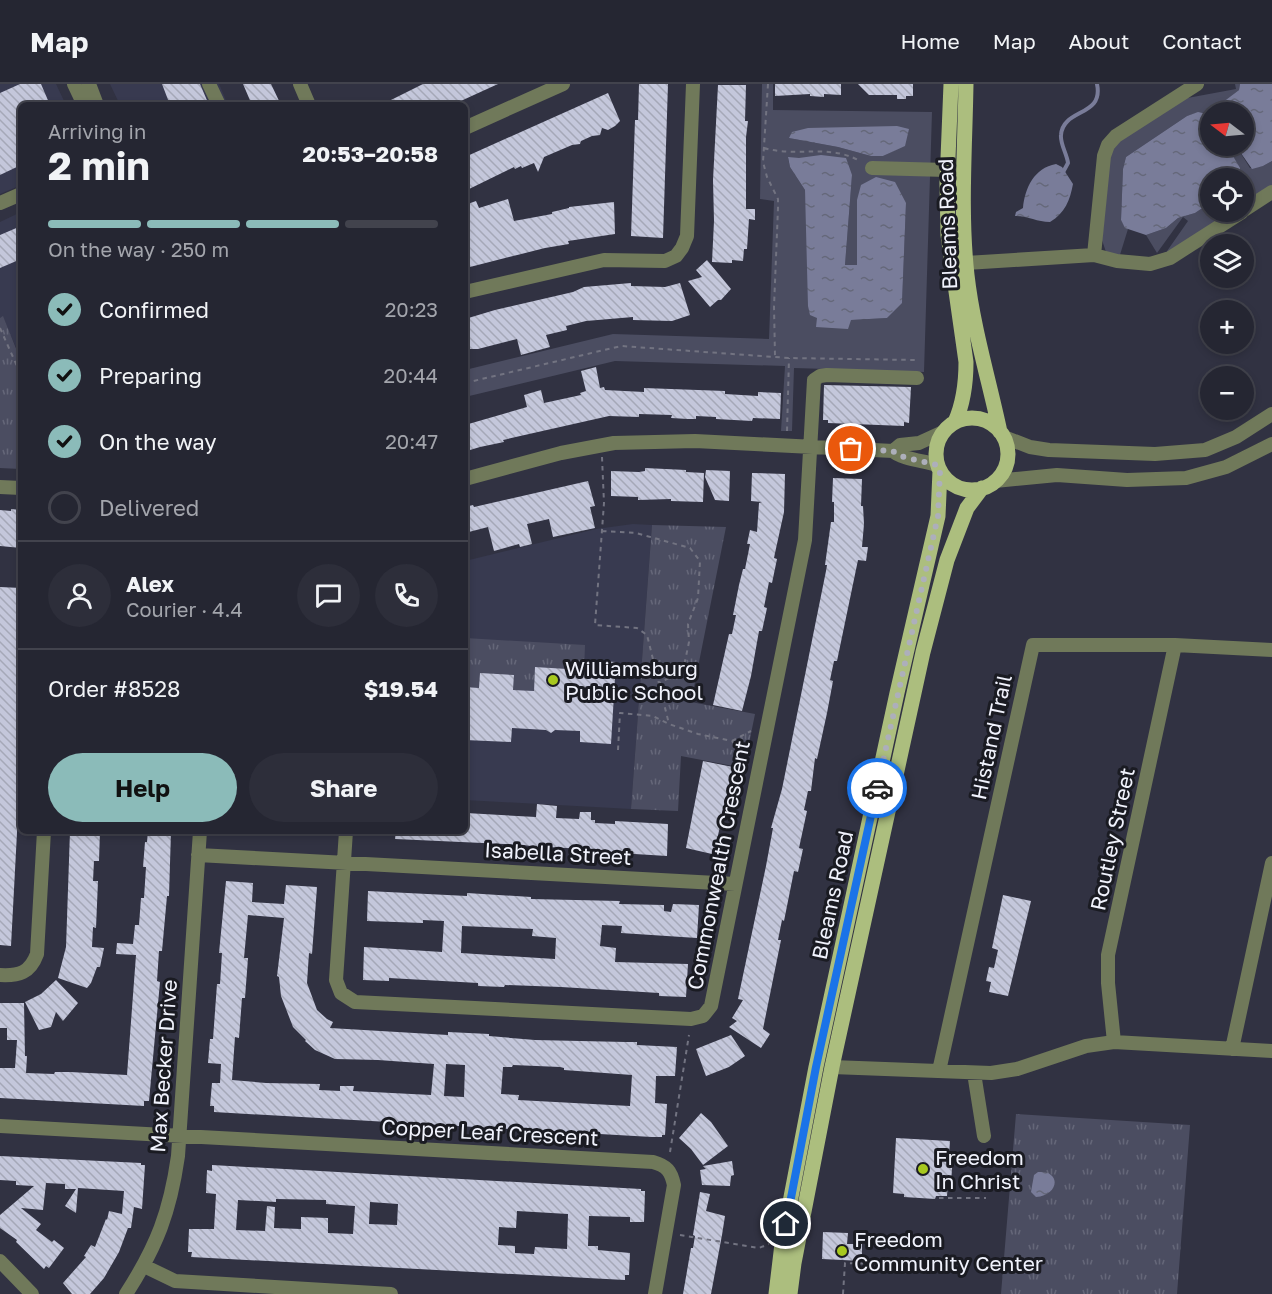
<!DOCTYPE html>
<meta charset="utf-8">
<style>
body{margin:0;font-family:"Golos Text",sans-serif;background:#2d2e3a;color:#f1f3f6;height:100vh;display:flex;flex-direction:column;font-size:22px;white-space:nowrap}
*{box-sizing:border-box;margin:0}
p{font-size:20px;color:#a3a5ac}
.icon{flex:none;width:33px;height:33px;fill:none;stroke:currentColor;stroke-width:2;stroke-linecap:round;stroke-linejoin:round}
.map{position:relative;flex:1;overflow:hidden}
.drawer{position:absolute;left:18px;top:18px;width:450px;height:732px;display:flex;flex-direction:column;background:#252632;border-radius:9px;box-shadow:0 3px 9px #0003,0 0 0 2px #42434d}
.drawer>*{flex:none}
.needle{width:39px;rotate:286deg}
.controls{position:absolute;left:1200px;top:18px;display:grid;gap:12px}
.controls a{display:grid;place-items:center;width:54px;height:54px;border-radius:50%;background:#252632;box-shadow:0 3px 9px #0003,0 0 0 2px #42434d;font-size:30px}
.pin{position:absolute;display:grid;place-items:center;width:51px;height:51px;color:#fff;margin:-26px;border:3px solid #fff;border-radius:50%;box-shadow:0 2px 6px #0007}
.courier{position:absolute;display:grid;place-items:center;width:60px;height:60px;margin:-30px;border:4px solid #1a73e8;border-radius:50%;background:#fff;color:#222;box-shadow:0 2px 8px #0007}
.head em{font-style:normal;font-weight:700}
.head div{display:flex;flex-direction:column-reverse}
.head{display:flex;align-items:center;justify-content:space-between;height:102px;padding:0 30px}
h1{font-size:39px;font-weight:700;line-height:45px}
.bar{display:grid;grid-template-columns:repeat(4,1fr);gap:9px 6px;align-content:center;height:72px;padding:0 30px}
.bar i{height:8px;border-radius:4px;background:#42434d}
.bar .selected{background:#8bbbb9}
.bar p{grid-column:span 4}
.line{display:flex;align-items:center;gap:15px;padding:0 30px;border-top:2px solid #42434d}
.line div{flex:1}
.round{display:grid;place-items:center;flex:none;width:63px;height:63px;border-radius:32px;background:#2d2e3a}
ol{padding:0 30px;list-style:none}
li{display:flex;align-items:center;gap:18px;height:66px}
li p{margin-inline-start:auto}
li .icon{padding:6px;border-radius:50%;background:#8bbbb9;color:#111;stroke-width:4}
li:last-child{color:#a3a5ac}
li i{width:33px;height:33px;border:3px solid #42434d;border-radius:50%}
.button{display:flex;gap:12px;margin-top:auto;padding:12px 30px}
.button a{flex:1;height:69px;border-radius:36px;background:#8bbbb9;color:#111;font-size:24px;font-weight:700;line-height:69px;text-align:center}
.button a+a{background:#2d2e3a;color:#f1f3f6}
header{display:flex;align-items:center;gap:36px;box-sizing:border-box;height:84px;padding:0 30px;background:#252632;border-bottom:2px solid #42434d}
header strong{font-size:28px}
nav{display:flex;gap:33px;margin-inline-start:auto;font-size:21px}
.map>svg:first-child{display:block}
.built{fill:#383a50}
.green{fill:#4b4d61;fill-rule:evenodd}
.park{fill:url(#park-tufts)}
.water{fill:url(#water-ripples)}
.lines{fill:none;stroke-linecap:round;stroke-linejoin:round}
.stream{stroke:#797c99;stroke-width:4}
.building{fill:url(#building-back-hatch);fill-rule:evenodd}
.path{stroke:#727381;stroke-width:2;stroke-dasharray:4.5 4.5;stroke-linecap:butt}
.minor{stroke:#70795a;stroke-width:14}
.major{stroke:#acbe7e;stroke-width:15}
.done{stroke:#adafbb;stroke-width:6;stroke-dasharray:0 10.8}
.route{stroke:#1a73e8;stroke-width:8}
.poi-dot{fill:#a7c81f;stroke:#1a1b22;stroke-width:2}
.labels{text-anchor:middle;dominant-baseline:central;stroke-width:6;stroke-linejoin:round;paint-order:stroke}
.street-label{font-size:21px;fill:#f0f2fc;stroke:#1a1b22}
.poi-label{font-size:21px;fill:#f0f2fc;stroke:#1a1b22;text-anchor:start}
</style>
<header>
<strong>Map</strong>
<nav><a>Home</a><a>Map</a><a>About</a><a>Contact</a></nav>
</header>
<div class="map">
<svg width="1272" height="1210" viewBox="0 0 1272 1210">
<defs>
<pattern id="park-tufts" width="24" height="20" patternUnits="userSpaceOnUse" patternTransform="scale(1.5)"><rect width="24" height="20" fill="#4b4d61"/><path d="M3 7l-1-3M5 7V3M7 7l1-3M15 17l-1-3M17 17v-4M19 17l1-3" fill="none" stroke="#656779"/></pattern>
<pattern id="water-ripples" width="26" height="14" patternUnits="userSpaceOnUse" patternTransform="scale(1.5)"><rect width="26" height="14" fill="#797c99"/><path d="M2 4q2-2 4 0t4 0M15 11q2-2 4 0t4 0" fill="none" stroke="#65687a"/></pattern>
<pattern id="building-back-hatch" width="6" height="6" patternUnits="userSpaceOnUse" patternTransform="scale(1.5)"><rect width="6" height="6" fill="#c4c7db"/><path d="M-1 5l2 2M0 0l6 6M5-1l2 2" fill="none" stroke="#a5a8b7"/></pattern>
</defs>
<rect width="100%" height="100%" fill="#313242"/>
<path class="built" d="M0 0H56L66 21H21V101L0 110Z
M110 0H219L228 21H120Z
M21 128V272L20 273 3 233 0 234V138Z
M633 440 652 441 631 725 465 716V477L596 445Z"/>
<path class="green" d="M762 0H773V26L932 28 924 288 794 284 792 347H781L785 282 615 277 465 313V286L613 250 769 255 774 117 760 115ZM789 54 905 61 883 72H871L838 63ZM788 74H798L852 91 845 181 857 182V116L906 119 902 218 887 234 851 236 807 126 805 106 790 83Z
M1235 0H1240L1239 6 1215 25 1216 28H1210V32C1204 26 1196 29 1187 32L1126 73 1123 85 1121 136 1125 143 1128 145 1119 174 1106 168 1102 156 1111 63 1182 15 1236 5Z
M1227 62H1236L1250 84 1263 82 1272 77V104L1244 123V94H1239L1240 90Z
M1210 119V128H1237L1165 170 1188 137 1183 133 1157 169 1146 151 1166 144 1178 134 1195 129Z"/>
<path class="park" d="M3 232 19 272H21V385L0 384V234Z
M652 441 726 443 691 618 755 630 744 684 681 672 678 727 631 725Z
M465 554 585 561 584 586 536 583 534 607 513 606 514 591 479 604 465 603Z
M1016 1030 1190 1041 1177 1210H1001Z"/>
<path class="water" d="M1240 0H1272V77L1263 82 1252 85 1236 62H1244V28H1216L1214 25 1239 6Z
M1198 28 1209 30 1210 62H1227L1240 84 1239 94H1210V119L1195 129 1178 134 1166 144 1146 151 1125 144 1121 136 1123 85 1126 73 1187 32Z
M897 42 909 45 905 62 883 72H871L838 63 789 54 792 48 808 44Z
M821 71 846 74 852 91 845 181H857V116L861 101 876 93 895 98 906 119 902 219 887 234 851 236 848 245 816 243 817 234 810 231 808 222 805 106 790 83 788 73 799 74Z
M1056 80 1062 83 1073 100C1070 116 1065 129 1050 138 1037 138 1028 132 1015 132L1016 128 1023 124C1025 104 1034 84 1056 80Z
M1038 1088C1062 1086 1059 1112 1036 1113L1031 1108 1034 1091Z"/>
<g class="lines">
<path class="stream" d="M1062 90 1068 79C1067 70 1060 60 1061 51 1063 24 1104 33 1097 0"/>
</g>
<path class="building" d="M20 0H41L50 21H21V81L0 91V9Z
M162 0H200L209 21H170Z
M243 0H271L281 21H252Z
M423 0H498L452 21H381Z
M639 0H668L663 154 631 152 635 36H638Z
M775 0H841V11L824 10V13L810 12V10L775 12Z
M858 0H913V12H906V15H897V11H869Z
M718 1H746L745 37H748L746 53V125H755V136L749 135 747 165H744L743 177 732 176V179L712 178 714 137 713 96Z
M608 9 620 37 615 42 608 46 602 44 600 51 592 52 581 57 580 60 572 61 544 73 538 88 534 79 522 84 521 82 515 85 514 83 465 107V73Z
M508 115 514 137 552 130V128L569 124V123L614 118 615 150 568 157 569 160 545 164 466 184 465 121 476 117 479 124Z
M21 142V175L0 184V151Z
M707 176 731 205 721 216H718L710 223 688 197 702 193 696 186Z
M631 199V202L665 203 680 199 690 231 672 237 633 236V233L586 237 566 242 567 246 546 251 550 263 521 271 517 255 478 265H465V235L495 226 573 208 584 203Z
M596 283 600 304 604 303 605 306 644 308V304L725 307V310L758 312V308L781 309 780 335 753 334 752 337 716 335V333L696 332V335H688L671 334 672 331 639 330V333L609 332 503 356 504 358 480 363 470 366 469 363 465 364V341L527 323 524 311 541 306 544 319 581 311 580 309 586 307 581 287Z
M824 301 911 303 909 339 904 338V342L828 339V336H823Z
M645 384 686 386V388L704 389 703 418 671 417V415L638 416V413L611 412V387L639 388 645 387Z
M706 386 730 387 729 417 715 416 705 393Z
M752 389 785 390 784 428 775 469 774 474 777 475 772 499 769 498 764 523 767 524 762 547H759L751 592 742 627 713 621 729 550H732L736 531H733L739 501 743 485H745L750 460H747L750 446 757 448 759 419 762 418 751 417Z
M833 394 862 395 861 422H863L864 440 862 463H868L866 477 858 476 837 577H834L830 596 833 597 827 629 817 675 815 674 811 707H808L804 726 807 727 799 764 803 765 798 788 794 787 784 837 782 836 778 856H781L763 945 770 950 761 964 729 943 737 937 732 934 743 916 738 915 766 782 773 744H771L782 705 826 487 827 481H825L831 438H834V418H832Z
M588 397 595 422 590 423 595 444 553 453 549 435 527 440 532 460 520 463 519 460 494 467 488 443 465 449V423L473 421 474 423Z
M11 425 21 426V464L0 462V426L11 427Z
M0 503 21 504 19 556H21V583H18L17 603H21V673L11 862 0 861Z
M584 576 616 578 611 660 580 658V647L555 646 551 649 546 646 512 644 511 658 465 656V603L479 604 480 589 514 591 513 606 534 607 535 583 584 586Z
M703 677 733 683 715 765 713 764 712 770 686 764Z
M537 720 557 722 556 734 579 735 580 728H591V736H595V739L615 740V737L668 740 667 772 602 768V766L548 763V765L530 764V762L524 761 395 755 396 747H465L466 729 536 733Z
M70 747H100L99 777H94L93 797H98L96 844 93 843 92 863 104 864 100 883H97L91 899 87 904 58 894 66 863Z
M148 747H171L169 812H167L162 867H159L157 897 160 898 149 1017H144V1022L0 1014V984H15L17 956H7V944H0V919H24L25 972H27L26 989 54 990 55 988H70L127 991 136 871 116 870 117 859 133 860 135 841H139L141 814H144L146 783H143L145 758H147Z
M226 797 253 799 252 818 284 820 286 801 317 803 312 870 309 869 307 899 317 926 327 935 333 938 330 944 448 951V948L489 950V952L535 956 626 958H637V961L677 963 675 992H656L655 1019 667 1020 665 1051H662V1053H652L214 1028V1022H210L212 999H220L221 980 208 979 210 955H213L217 900H220L222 869H219ZM248 831 284 834 277 892 279 893 281 912 293 943 306 956 305 957 315 966 335 975 378 976 434 980 431 1011 353 1007 354 1002H340V1007L319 1006 320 1000 266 999 232 996 235 953 239 954 242 914H245L248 874H244ZM446 980 465 981 464 1013 444 1012ZM513 981 560 983 564 984V986L632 991 630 1022 518 1016 519 1011 501 1010 503 983H512Z
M368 807 467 812V809L531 813V815L620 817 619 820 664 821V827L671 828 673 820 699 821 697 854 621 849 622 842 602 841 600 862 616 864 615 878 688 880 686 913 659 912V909L561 903 505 901 504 903 478 902V899L389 894V897L363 896 364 863 442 868 444 837 423 836V839L367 837ZM462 842 533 845 532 852 556 854 555 875 461 869Z
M1003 811 1031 817 1008 912 989 908 991 898 986 897 989 883 994 884 998 866 992 864Z
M56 896 78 919 63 937 56 928 51 943 39 946 25 918 41 910Z
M731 951 745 972 729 983 706 992 696 965Z
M701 1029 711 1038 728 1062 703 1081 691 1065 679 1054Z
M896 1054 950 1057 949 1071H953L951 1099H948L947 1112H936L935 1115 904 1113V1110L893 1109Z
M0 1072 141 1079V1081H145L142 1125 134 1123 131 1144H128L119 1168 104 1194 90 1210H72L63 1199 86 1173 84 1172 91 1161 95 1163 106 1135 107 1136 109 1127 122 1130 124 1107 78 1104 76 1129 65 1122 76 1105H65V1100L46 1099 43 1126 21 1124 41 1140 36 1146 52 1158 54 1156 64 1164 49 1184 46 1182 44 1185 16 1158 17 1156 0 1144V1131L34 1102 16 1101V1097L0 1096Z
M732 1077 734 1091 731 1092 730 1102 702 1101 700 1086 706 1085 703 1082Z
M212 1081 641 1105V1107H645L644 1138H630V1133L589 1132 588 1162H598V1166L630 1169 629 1191H625V1196L191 1173 192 1168H188L189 1145H214L216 1110 206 1109 207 1086 212 1087ZM276 1115 326 1116V1120L355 1122 353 1150 328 1149V1134L301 1133V1145L274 1144 275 1123 267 1122 265 1147 236 1146 238 1116 276 1118ZM370 1118 398 1120 397 1141 369 1140ZM517 1127 568 1130 567 1165 535 1163 534 1170 515 1169V1162L498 1161 499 1143 516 1144Z
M700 1108 710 1110 706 1127 725 1132 722 1151 711 1210H683L691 1164H693L695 1152 693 1151Z
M823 1148 848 1149 847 1160H862V1177L822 1175Z"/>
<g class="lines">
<path class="path" d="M768 0 763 78 767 93 778 115V124L774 223 775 272
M764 64C798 74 827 59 860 77
M0 244 21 291
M465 299 621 262 789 274 915 276
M787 347 789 274
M602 373 604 419 595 541 637 544 647 551 669 640
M602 447 636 449 690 464 700 477 698 514 688 540 689 558 684 582 679 589 659 599
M732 657 751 647
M618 666 620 629 653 632 669 640 698 650 732 657 746 673
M670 1068 689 951
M939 1114H986
M680 1151 759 1164 769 1160
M843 1210 845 1179 880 1180"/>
<path class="minor" d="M74 0 84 21
M89 0 97 21
M209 0 219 21
M300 0 309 21
M465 44 563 0
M872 84 947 86
M0 119 21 110
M1244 126 1272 108
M1094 171 1104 72 1108 61 1116 52 1197 0
M966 179 1094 171 1117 177 1150 180 1170 174 1242 128
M465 208 604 176 665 177 676 172 682 164 687 152 693 0
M1004 353 1030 363 1049 366 1155 370 1205 366 1236 353 1272 330
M893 367 900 361 919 359 943 348
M465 395 561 369 614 359 695 357 893 367C901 375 925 377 937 381
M995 397 1057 391 1127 396 1186 394 1226 383 1272 360
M0 403 21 404
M346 747 336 896 341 909 355 918 691 935 703 932 711 922 805 456 814 296 820 292 827 291 917 294
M198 771 735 800
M0 891C19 892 30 889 37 870L44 747
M1114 958 1108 899V871L1175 561
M1232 965 1272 779
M832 983 991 989 1017 985 1086 962 1114 958 1272 967
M939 987 1033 561H1175L1272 566
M974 989 984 1052
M0 1042 653 1078C667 1082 671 1087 674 1101L655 1210
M0 1177 32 1210
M144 1182 175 1197 391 1210
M126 1210C157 1162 170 1128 178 1072L200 747"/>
<path class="major" d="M951 0 947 99 948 151 966 278C966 299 964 318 955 338
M966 0C965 64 960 128 967 191 973 244 989 296 1000 348
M936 370a36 36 0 1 1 72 0a36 36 0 1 1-72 0Z
M776 1210 782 1160 816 983 897 609 938 432 940 387
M790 1210 794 1179 832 983 923 568 947 476 967 424 982 404"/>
</g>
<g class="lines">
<path class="done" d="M851 365 893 367C901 375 925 377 937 381L940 387 938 432 877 704"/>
<path class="route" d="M786 1140 816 983 877 704"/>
</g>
<g class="poi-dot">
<circle cx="553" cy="596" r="6"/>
<circle cx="923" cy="1085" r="6"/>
<circle cx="842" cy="1167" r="6"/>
</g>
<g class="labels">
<g class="street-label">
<text transform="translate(947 140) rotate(-92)">Bleams Road</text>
<text transform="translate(991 653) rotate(-78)">Histand Trail</text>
<text transform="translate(1112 755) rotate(-78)">Routley Street</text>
<text transform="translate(558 769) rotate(3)">Isabella Street</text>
<text transform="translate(718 781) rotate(-79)">Commonwealth Crescent</text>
<text transform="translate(832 811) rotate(-78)">Bleams Road</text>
<text transform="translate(163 982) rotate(-86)">Max Becker Drive</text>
<text transform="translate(490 1048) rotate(3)">Copper Leaf Crescent</text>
</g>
<g class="poi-label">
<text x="565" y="584">Williamsburg<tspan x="565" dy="24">Public School</tspan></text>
<text x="935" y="1073">Freedom<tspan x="935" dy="24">In Christ</tspan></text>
<text x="854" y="1155">Freedom<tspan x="854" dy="24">Community Center</tspan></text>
</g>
</g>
</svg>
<div class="controls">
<a><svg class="needle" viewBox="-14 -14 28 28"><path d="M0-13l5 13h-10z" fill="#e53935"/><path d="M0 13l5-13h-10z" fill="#a3a5ac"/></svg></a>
<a><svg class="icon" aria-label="locate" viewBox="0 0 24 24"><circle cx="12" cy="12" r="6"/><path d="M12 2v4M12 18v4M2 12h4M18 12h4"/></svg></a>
<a><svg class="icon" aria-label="layers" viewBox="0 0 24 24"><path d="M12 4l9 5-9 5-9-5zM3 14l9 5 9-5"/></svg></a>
<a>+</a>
<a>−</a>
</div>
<div class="pin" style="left:851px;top:365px;background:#ea580c"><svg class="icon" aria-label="bag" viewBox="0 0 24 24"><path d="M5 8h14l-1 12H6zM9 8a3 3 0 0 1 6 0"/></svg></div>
<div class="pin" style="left:786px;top:1140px;background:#1f2937"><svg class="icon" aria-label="home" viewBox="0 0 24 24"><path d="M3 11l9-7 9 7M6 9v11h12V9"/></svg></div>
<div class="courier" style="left:877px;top:704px"><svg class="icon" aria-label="car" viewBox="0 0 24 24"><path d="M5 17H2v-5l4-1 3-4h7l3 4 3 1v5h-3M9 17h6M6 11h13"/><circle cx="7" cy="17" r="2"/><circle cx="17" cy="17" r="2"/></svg></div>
<section class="drawer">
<div class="head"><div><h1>2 min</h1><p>Arriving in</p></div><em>20:53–20:58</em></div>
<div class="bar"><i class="selected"></i><i class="selected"></i><i class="selected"></i><i></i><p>On the way · 250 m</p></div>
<ol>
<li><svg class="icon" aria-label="check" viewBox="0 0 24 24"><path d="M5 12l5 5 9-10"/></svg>Confirmed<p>20:23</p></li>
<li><svg class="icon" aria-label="check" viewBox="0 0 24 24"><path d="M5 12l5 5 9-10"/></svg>Preparing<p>20:44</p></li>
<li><svg class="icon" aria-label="check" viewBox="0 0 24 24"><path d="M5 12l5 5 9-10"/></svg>On the way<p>20:47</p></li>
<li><i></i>Delivered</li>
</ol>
<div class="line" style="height:108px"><a class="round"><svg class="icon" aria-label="person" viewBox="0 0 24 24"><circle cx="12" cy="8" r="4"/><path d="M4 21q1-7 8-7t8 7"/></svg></a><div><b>Alex</b><p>Courier · 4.4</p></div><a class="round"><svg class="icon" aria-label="chat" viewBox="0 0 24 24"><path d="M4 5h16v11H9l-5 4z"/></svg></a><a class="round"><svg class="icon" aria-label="phone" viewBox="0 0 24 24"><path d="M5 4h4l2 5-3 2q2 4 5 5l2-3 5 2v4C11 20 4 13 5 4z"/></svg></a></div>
<div class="line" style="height:78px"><div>Order #8528</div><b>$19.54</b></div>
<div class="button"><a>Help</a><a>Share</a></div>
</section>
</div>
